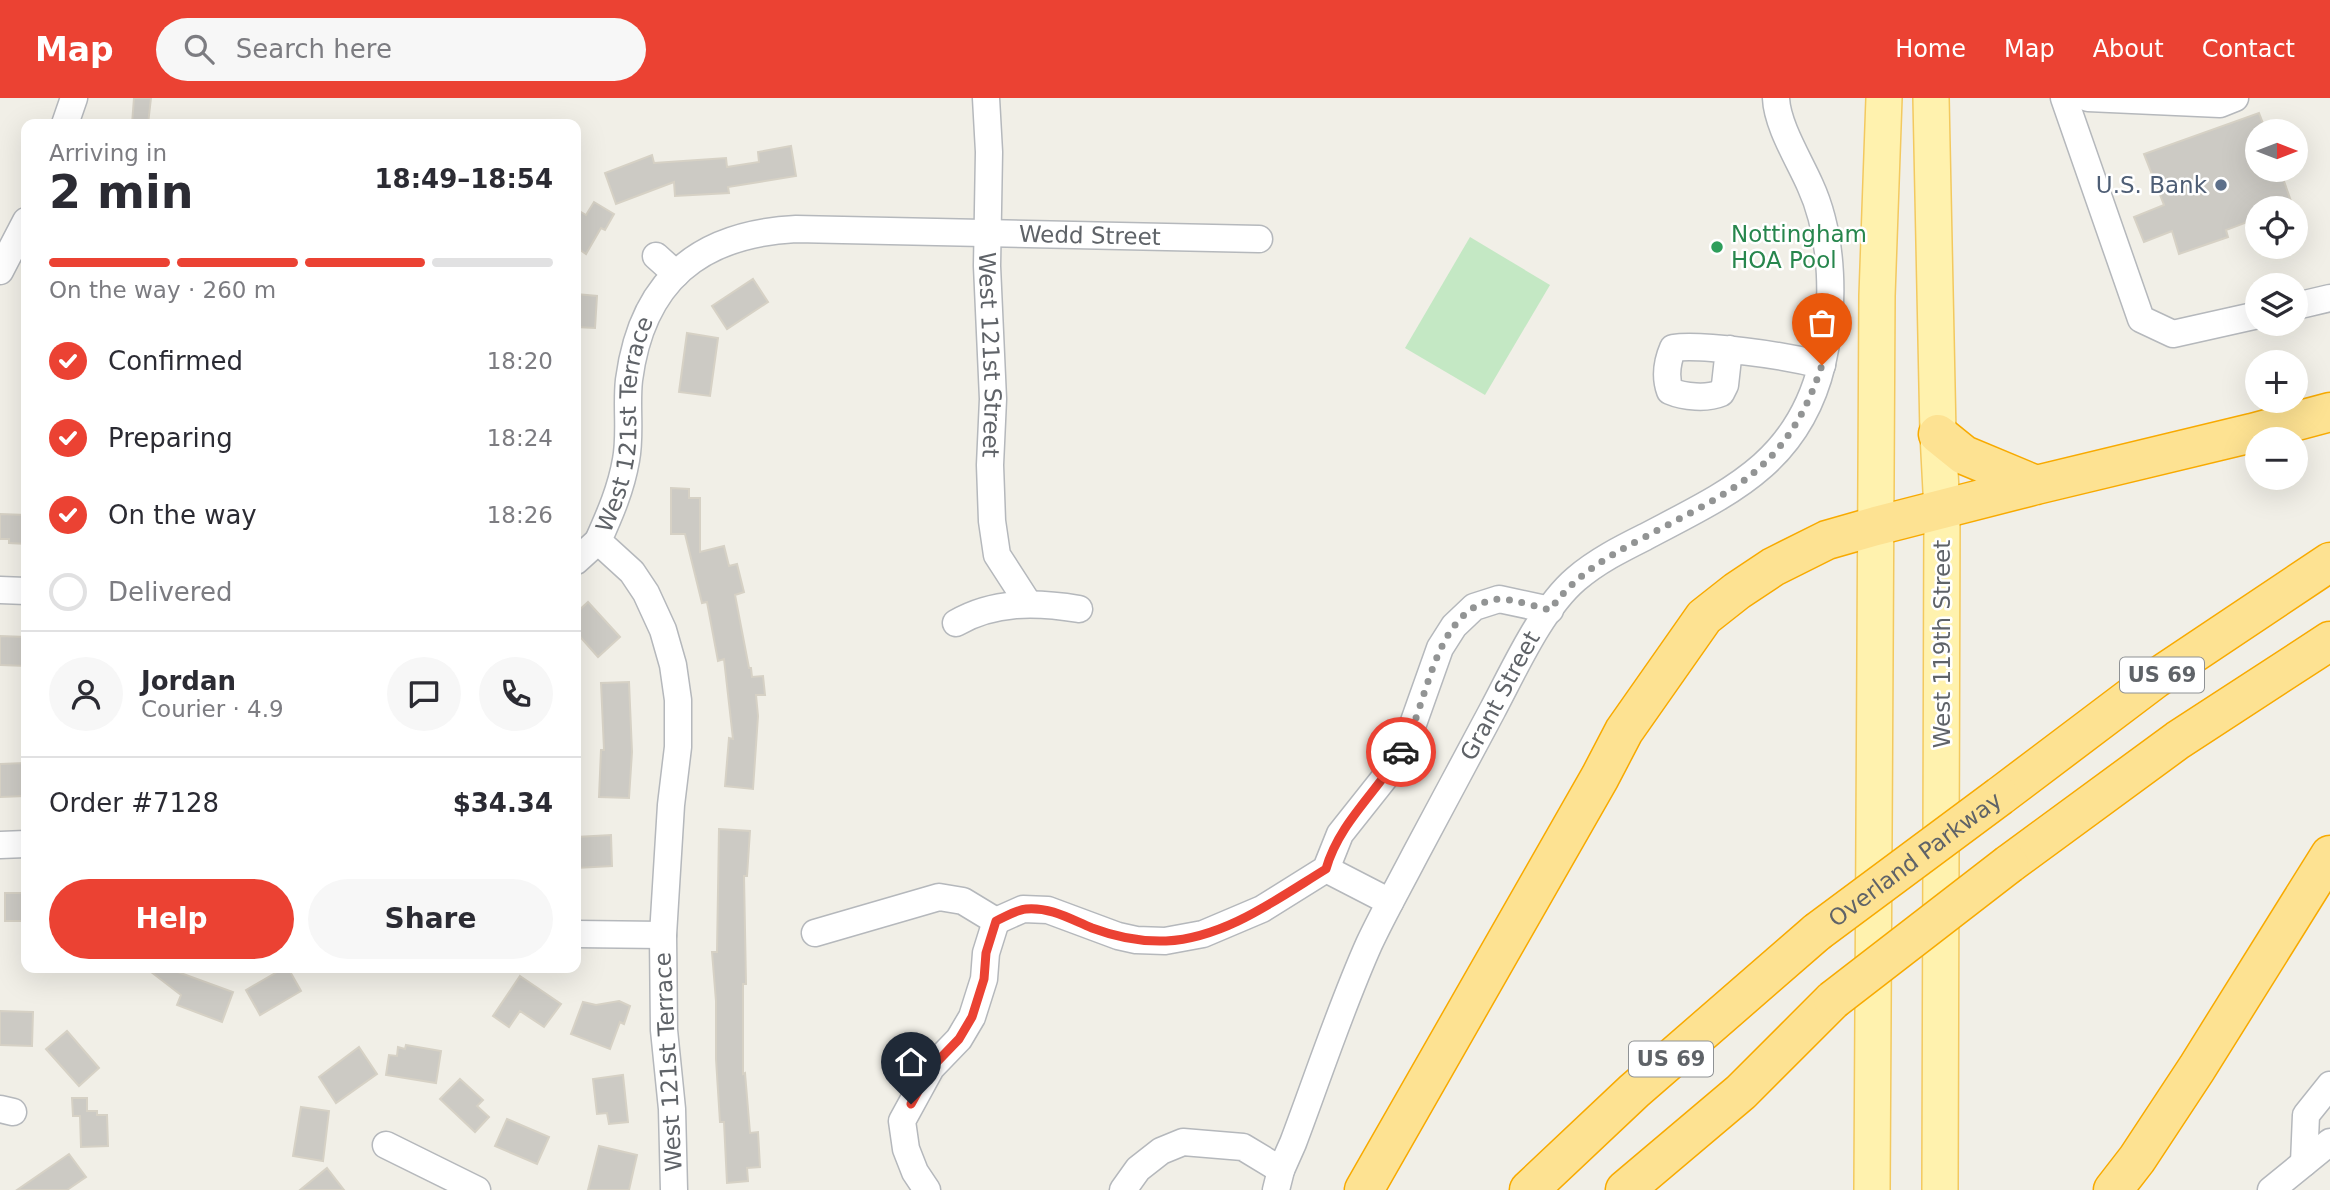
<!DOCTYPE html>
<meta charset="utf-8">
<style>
body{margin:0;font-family:"DejaVu Sans",sans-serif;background:#f7f7f7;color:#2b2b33;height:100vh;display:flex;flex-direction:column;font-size:26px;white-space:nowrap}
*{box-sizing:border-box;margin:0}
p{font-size:23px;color:#7c7c81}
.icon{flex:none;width:38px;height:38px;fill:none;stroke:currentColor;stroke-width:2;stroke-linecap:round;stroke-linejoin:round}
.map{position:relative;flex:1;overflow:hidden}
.panel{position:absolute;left:21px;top:21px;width:560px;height:854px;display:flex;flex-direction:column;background:#fff;border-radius:14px;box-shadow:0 7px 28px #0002}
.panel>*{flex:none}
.needle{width:46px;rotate:90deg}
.fabs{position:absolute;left:2245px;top:21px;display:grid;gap:14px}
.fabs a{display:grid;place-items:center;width:63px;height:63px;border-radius:50%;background:#fff;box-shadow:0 7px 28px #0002;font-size:35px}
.pin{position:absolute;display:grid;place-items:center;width:60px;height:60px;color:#fff;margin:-72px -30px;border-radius:50% 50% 50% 0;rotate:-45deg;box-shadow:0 0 7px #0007}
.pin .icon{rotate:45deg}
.courier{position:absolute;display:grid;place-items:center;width:70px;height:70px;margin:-35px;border:5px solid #eb4233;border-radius:50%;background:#fff;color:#222;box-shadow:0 2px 9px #0007}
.overview em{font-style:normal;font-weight:800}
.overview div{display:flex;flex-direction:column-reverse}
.overview{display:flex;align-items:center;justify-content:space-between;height:119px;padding:0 28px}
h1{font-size:46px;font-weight:800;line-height:52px}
.bar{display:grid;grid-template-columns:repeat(4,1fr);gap:10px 7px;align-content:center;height:84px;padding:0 28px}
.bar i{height:9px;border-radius:5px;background:#e1e1e2}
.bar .current{background:#eb4233}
.bar p{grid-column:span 4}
.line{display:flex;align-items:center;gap:18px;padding:0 28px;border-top:2px solid #e1e1e2}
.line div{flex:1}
.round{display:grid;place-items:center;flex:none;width:74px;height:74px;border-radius:37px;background:#f7f7f7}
ol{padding:0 28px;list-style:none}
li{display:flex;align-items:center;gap:21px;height:77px}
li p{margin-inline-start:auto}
li .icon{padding:7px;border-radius:50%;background:#eb4233;color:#fff;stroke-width:4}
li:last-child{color:#7c7c81}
li i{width:38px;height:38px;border:4px solid #e1e1e2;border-radius:50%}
.primary-button{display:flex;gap:14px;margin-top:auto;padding:14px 28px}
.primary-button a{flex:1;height:80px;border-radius:42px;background:#eb4233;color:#fff;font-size:28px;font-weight:800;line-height:80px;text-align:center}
.primary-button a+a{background:#f7f7f7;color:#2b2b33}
header{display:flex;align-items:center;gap:42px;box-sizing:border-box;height:98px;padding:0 35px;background:#eb4233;color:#fff}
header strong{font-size:33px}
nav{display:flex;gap:38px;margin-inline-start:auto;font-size:24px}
.search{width:490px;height:63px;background:#f7f7f7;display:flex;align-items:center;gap:18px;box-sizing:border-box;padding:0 24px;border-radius:38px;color:#7c7c81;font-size:26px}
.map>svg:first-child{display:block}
.green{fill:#c4e8c4}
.building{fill:#cccac4;stroke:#d6d1c5;stroke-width:2}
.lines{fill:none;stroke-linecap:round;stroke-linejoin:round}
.minor-casing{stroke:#b5b8bc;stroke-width:29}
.major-casing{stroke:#f3c95f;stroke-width:38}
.highway-casing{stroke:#f8aa00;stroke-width:41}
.minor{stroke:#fff;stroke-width:26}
.major{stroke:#fff2ae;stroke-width:35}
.highway{stroke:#fde292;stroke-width:38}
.highway-bridge-casing{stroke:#f8aa00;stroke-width:41;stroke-linecap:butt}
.highway-bridge{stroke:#fde292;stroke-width:38}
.done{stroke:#929494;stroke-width:7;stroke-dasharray:0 12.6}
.route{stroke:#eb4233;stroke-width:9}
.service-dot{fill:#5c6f8a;stroke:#fff;stroke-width:2.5}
.leisure-dot{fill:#2e9e5b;stroke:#fff;stroke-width:2.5}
.labels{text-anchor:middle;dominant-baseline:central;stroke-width:5;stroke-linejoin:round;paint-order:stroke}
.shield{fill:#fff;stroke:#8f9295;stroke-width:2}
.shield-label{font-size:21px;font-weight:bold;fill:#5f6368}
.service-label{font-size:23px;fill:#4e5e75;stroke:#fff;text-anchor:end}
.leisure-label{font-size:23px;fill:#27864d;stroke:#fff;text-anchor:start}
.street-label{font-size:23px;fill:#5f6368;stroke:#fff}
</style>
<header>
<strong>Map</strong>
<div class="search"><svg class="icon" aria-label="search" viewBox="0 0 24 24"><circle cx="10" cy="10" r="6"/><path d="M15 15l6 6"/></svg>Search here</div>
<nav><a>Home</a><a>Map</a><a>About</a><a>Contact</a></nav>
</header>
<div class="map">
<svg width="2330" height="1092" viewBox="0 0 2330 1092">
<rect width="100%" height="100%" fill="#f1efe7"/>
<path class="green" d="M1470 139 1550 187 1485 297 1405 250Z"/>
<path class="building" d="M134 0H151L148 26H132Z
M2259 15 2266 33H2258V72H2280L2291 103 2270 110H2258V115L2248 118 2250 123 2226 132 2228 139 2179 156 2172 133 2144 144 2134 119 2164 107 2144 56Z
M791 48 796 78 728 89 729 95 675 98 674 84 616 106 605 75 652 57 654 65 726 60 727 69 759 64 758 54Z
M594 104 614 116 605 132 601 130 586 156 576 149V111L586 117Z
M753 181 768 204 727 231 712 208Z
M576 196 597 198 595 230 576 229Z
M687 235 718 240 710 298 679 294Z
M671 390 689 391V400H700V454L724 448 729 468 737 466 744 494 735 497 749 570H751L752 579 763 578 765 597H756L758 618 753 691 725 688 729 640 733 641 724 561 718 563 707 504 702 505 685 436H671Z
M0 416 26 417V446L9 445V441H0Z
M588 504 620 539 598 559 576 534V515Z
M0 538 26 539V568L0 567Z
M629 584 632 654 629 700 599 699 601 652H604L601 585Z
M24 665 25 698 0 699V666Z
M719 731 750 733 747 778H744L746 886H743V976L745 975 750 1035 758 1034 760 1069 747 1070 748 1083 727 1085 724 1024H720L716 961V903L712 854H717Z
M611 737 612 768 576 770V739Z
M5 795H26V823H5Z
M146 870H167L233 894 222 924 177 907 181 897Z
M284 870H288L301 893 260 917 246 892Z
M520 878 561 906 544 929 520 913 509 929 493 918Z
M619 903 630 908 624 926 620 924 610 951 571 936 583 904 596 907Z
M0 913 33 914 32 948 0 947Z
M67 933 99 970 79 988 46 951Z
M406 947 441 953 436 985 386 977 389 957 397 958 398 949 405 951Z
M359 949 377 976 336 1005 319 979Z
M623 977 628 1024 609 1026 607 1015 597 1016 593 981Z
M460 981 483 1002 477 1008 489 1019 475 1034 440 1001Z
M72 1000H87V1013H97V1017H107L108 1048 81 1049 80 1018H73Z
M301 1009 329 1013 323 1063 293 1058Z
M507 1021 549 1039 537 1066 495 1048Z
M599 1048 637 1057 629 1092H588Z
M69 1056 86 1079 67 1092H17Z
M327 1070 344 1092H300Z"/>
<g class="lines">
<defs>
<g id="minor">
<path id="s1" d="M986 0 989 54 987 168 993 301 990 367 992 423 997 457 1028 505"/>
<path d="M2064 0 2141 221 2173 236 2258 217"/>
<path d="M2088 0 2220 6 2235 0"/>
<path d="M65 26 74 0"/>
<path d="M656 158 676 176"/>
<path d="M0 173 26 123"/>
<path d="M2296 208 2330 200"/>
<path d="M1729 251 1725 287 1721 295C1707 301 1684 299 1670 293 1665 279 1667 264 1673 250 1686 248 1699 249 1712 250 1749 253 1785 258 1822 267"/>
<path d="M576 463 598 443"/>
<path d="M0 492 26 493"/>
<path d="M956 525C994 503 1036 504 1079 511"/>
<path d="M0 747 26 746"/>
<path d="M1326 771 1390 804"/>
<path d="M996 823 1023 811 1048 812 1118 838 1136 842 1165 843 1203 836 1262 811 1326 771 1340 736 1390 673 1407 643 1440 550 1454 528 1474 509 1499 501 1550 512"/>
<path d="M815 835 939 799 963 803 996 823"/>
<path d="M576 836 663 837"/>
<path d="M0 1011 13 1014"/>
<path d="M386 1047 477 1092"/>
<path d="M2304 1065 2306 1017 2330 987"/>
<path id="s2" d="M674 1092 672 1011 664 932 663 837 671 707 678 649V602L673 567 663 532 646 495 632 474 598 443C610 416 621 391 626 362 631 336 626 309 629 282 642 183 699 136 796 131L1259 141"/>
<path d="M927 1092 915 1074 906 1051 902 1023 931 970 959 941 972 919 984 881 986 855 996 823"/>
<path d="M1123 1092 1138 1071 1161 1053 1183 1044 1243 1049 1281 1072"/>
<path id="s3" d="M1276 1092 1281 1072 1293 1045C1318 979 1340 911 1369 846 1383 816 1400 786 1415 757 1441 709 1466 661 1492 613 1514 572 1541 511 1576 481 1597 463 1621 451 1645 439 1728 395 1798 366 1822 266 1835 210 1834 139 1810 87 1799 62 1777 27 1776 0"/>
<path d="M2271 1092 2330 1044"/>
</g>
<path id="major" d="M1931 0 1938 336 1942 412 1940 1092
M1872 1092 1877 198 1884 0"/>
<path id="highway" d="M1938 336 1964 357 2036 387
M2000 698 2155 581 2330 464
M2009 766 2178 642 2330 543
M1364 1092 1600 679 1624 633 1704 519 1737 493 1773 469 1827 442 1876 428 2036 387 2252 335 2330 314
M1529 1092 1634 993 1817 834
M1625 1092 1741 994 1833 902
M2113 1092 2137 1061 2197 970 2330 757"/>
</defs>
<use href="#minor" class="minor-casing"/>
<use href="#major" class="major-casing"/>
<use href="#highway" class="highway-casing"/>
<use href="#minor" class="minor"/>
<use href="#major" class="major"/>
<use href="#highway" class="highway"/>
<defs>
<g id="highway-bridge">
<path id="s4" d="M1817 834 2000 698"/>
<path d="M1833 902 2009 766"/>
</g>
</defs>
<use href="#highway-bridge" class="highway-bridge-casing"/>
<use href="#highway-bridge" class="highway-bridge"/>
</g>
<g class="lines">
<path class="done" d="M1401 654C1429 608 1432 510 1498 501 1510 500 1537 509 1550 512 1574 478 1605 460 1641 441 1733 392 1787 373 1822 267"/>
<path class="route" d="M911 1006 931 970 959 941 972 919 984 881 986 855 996 823C1005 819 1016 812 1026 811 1051 809 1070 821 1092 830 1116 839 1140 844 1166 843 1225 840 1277 801 1326 771 1339 725 1377 694 1401 654"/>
</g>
<circle class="service-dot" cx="2221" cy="87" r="7"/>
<circle class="leisure-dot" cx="1717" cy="149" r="7"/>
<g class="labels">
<g class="shield">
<rect x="2120" y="559.5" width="84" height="35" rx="5"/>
<rect x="1629" y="943.5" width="84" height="35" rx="5"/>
</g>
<g class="shield-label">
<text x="2162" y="577">US 69</text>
<text x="1671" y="961">US 69</text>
</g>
<g class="service-label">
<text x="2207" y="87">U.S. Bank</text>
</g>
<g class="leisure-label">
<text x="1731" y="136">Nottingham<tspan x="1731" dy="26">HOA Pool</tspan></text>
</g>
<g class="street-label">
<text stroke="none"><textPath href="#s2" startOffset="1384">Wedd Street</textPath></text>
<text stroke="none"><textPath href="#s1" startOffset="257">West 121st Street</textPath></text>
<text stroke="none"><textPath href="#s2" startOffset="796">West 121st Terrace</textPath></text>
<text transform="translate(1942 546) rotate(-90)">West 119th Street</text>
<text stroke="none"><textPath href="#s3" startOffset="544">Grant Street</textPath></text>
<text stroke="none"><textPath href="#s4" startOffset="122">Overland Parkway</textPath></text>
<text transform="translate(668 964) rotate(-93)">West 121st Terrace</text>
</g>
</g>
</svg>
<div class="fabs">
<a><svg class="needle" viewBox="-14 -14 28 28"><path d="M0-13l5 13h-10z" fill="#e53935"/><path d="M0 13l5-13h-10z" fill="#7c7c81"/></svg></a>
<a><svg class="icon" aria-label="locate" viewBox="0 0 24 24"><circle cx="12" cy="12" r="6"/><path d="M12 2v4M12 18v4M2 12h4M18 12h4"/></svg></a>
<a><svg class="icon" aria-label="layers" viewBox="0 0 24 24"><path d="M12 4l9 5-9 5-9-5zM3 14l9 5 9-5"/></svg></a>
<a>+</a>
<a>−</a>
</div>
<div class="pin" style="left:1822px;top:267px;background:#ea580c"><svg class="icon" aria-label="bag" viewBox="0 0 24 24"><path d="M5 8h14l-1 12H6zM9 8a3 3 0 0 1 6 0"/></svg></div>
<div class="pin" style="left:911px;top:1006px;background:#1f2937"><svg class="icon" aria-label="home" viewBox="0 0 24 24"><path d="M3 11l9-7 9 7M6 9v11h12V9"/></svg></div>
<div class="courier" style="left:1401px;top:654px"><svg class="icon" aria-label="car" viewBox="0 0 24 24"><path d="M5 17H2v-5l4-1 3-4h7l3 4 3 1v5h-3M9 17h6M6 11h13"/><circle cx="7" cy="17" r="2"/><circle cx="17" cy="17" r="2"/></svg></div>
<section class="panel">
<div class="overview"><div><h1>2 min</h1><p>Arriving in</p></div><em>18:49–18:54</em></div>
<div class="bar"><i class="current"></i><i class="current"></i><i class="current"></i><i></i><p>On the way · 260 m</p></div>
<ol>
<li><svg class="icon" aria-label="check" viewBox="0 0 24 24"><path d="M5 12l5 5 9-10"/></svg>Confirmed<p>18:20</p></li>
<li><svg class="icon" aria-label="check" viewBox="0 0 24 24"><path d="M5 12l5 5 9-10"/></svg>Preparing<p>18:24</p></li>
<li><svg class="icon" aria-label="check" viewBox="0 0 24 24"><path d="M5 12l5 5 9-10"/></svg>On the way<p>18:26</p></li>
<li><i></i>Delivered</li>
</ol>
<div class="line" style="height:126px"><a class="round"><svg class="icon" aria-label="person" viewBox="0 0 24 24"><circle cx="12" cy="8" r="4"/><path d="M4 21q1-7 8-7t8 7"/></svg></a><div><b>Jordan</b><p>Courier · 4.9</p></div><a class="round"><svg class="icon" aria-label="chat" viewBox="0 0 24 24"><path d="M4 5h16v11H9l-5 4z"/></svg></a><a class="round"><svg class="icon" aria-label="phone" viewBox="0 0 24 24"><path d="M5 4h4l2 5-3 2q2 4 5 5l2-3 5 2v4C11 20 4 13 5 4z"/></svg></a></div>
<div class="line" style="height:91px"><div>Order #7128</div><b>$34.34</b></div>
<div class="primary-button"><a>Help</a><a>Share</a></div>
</section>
</div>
